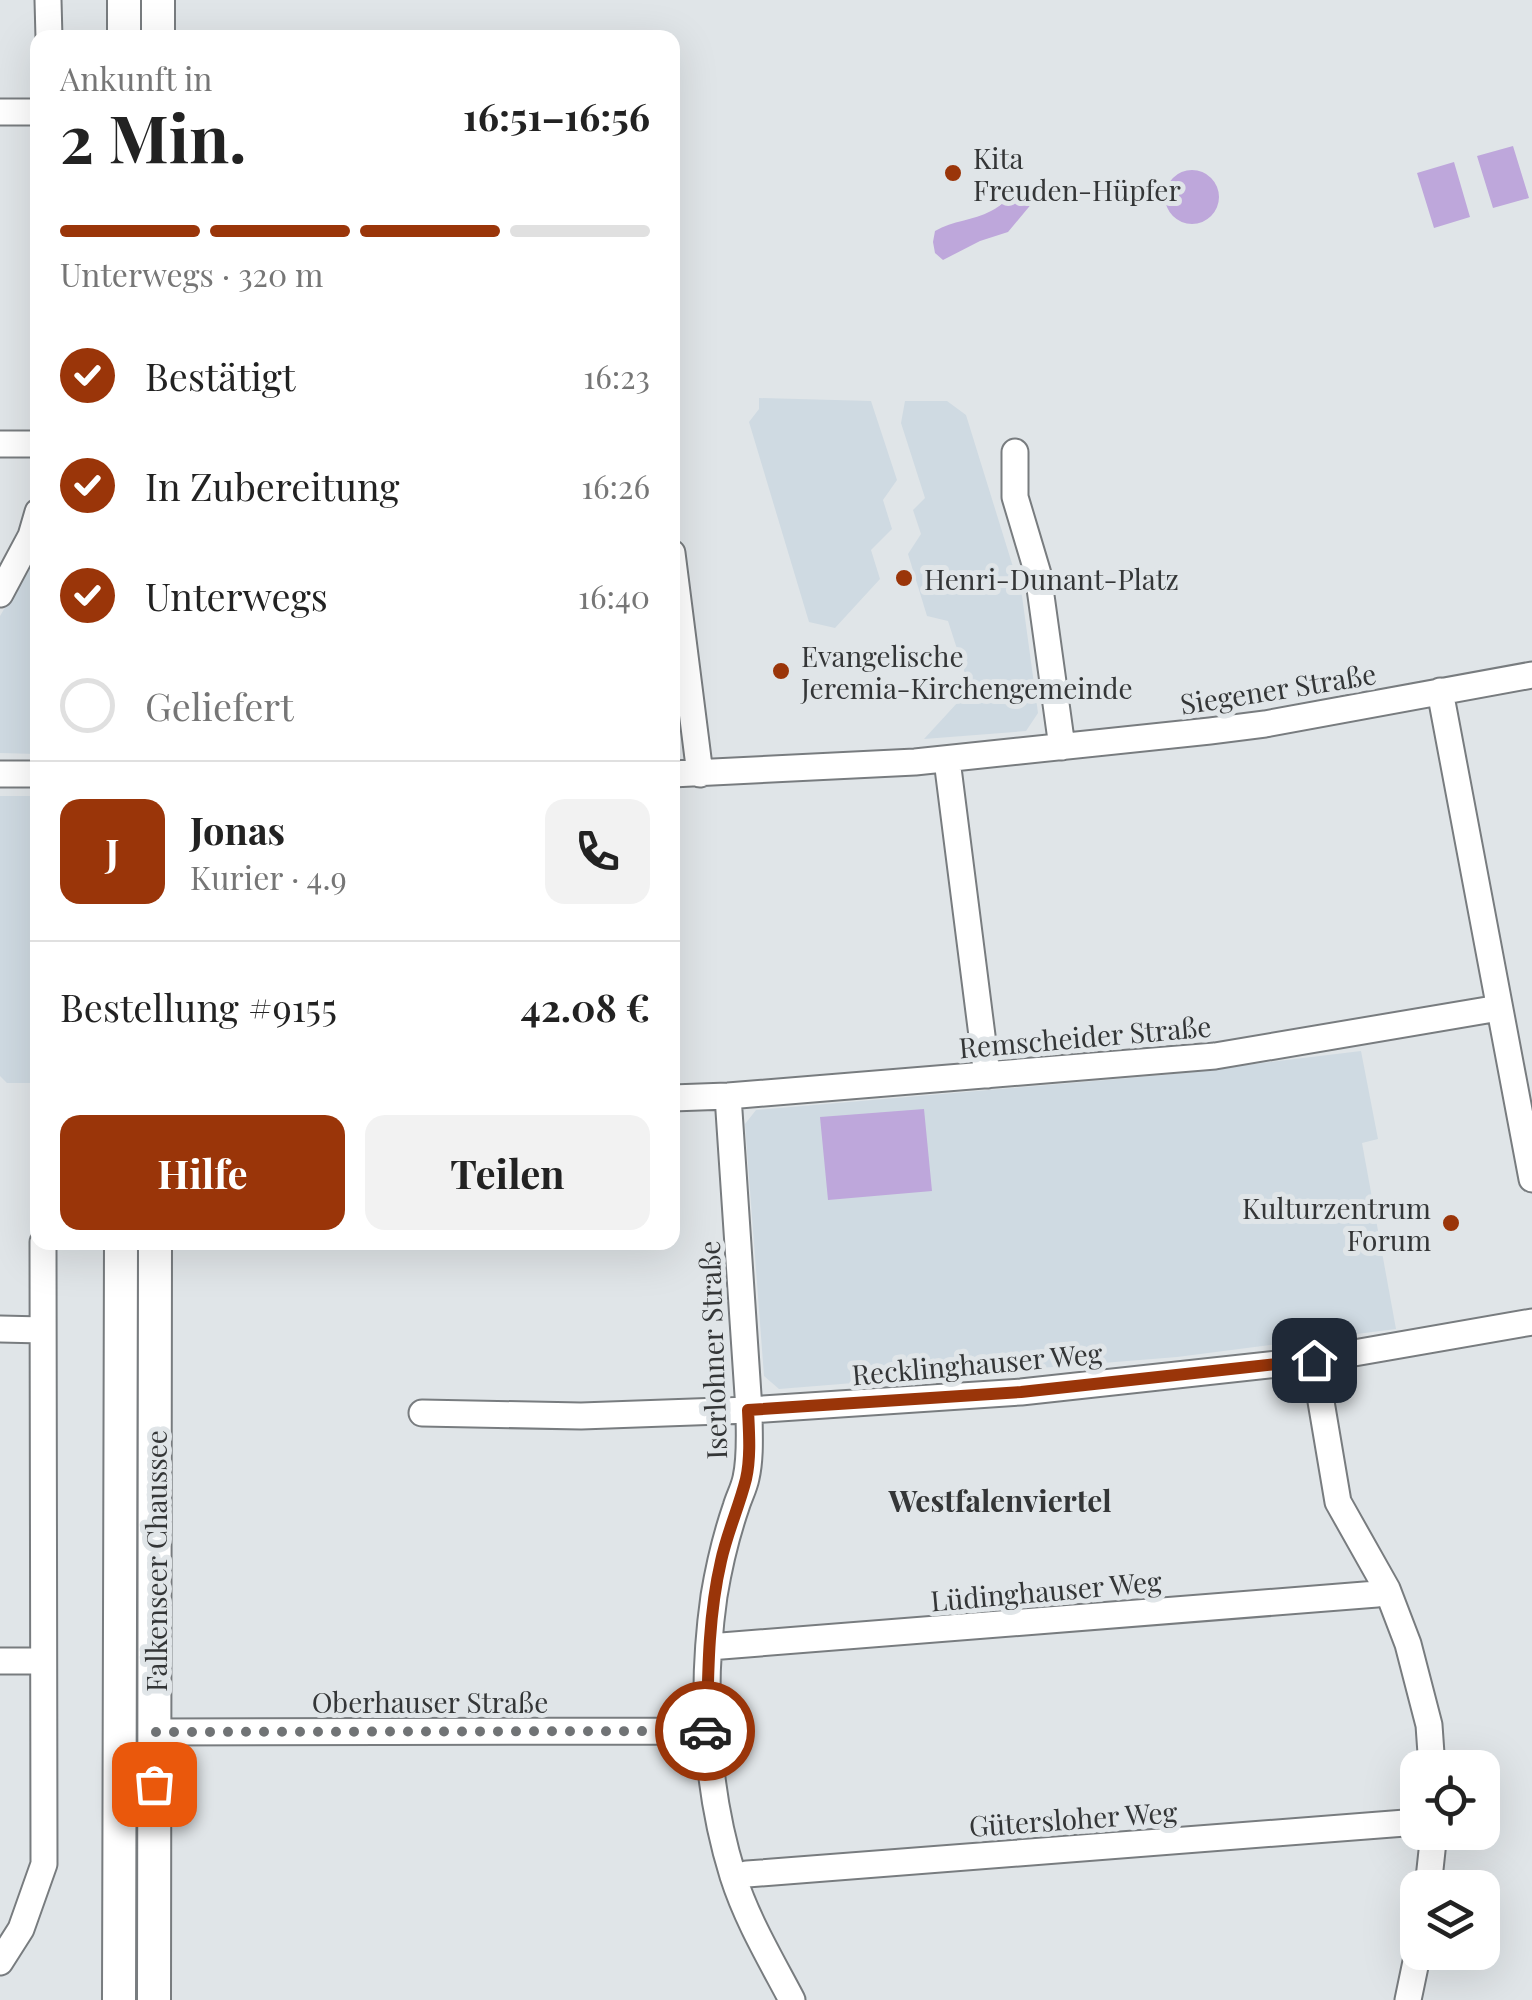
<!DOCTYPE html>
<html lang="de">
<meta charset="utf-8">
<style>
body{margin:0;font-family:"Playfair Display",serif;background:#f2f2f2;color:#222;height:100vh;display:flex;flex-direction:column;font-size:38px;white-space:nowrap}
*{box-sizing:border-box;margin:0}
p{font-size:32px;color:#767676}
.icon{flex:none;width:55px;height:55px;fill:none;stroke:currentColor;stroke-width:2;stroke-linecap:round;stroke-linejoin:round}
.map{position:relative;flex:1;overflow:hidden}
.side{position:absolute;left:30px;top:30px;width:650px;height:1220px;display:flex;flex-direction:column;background:#fff;border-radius:20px;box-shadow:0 10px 40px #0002}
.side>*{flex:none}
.fabs{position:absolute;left:1400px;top:1750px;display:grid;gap:20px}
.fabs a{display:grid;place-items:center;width:100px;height:100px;border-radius:20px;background:#fff;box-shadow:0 10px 40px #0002;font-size:50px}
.pin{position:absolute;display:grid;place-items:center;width:85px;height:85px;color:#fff;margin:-42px;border-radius:20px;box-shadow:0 5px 15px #0006}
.courier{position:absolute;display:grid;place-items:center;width:100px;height:100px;margin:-50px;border:8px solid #9a3509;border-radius:50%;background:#fff;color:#222;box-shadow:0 2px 12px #0007}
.summary em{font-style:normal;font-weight:700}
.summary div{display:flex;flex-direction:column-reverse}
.summary{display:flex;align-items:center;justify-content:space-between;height:170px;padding:0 30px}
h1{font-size:65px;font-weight:700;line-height:75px}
.bar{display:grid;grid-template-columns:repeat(4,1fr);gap:15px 10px;align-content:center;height:120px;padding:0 30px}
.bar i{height:12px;border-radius:8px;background:#e0e0e0}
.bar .active{background:#9a3509}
.bar p{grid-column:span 4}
.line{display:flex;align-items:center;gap:25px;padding:0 30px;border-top:2px solid #e0e0e0}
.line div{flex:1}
.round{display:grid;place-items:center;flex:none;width:105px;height:105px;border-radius:20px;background:#f2f2f2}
ol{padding:0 30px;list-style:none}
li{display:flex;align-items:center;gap:30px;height:110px}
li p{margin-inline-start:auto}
li .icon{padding:10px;border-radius:50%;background:#9a3509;color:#fff;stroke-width:4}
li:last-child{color:#767676}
li i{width:55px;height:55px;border:5px solid #e0e0e0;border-radius:50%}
.cta{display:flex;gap:20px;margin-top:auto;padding:20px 30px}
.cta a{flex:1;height:115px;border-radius:20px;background:#9a3509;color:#fff;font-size:40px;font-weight:700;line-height:115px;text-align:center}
.cta a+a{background:#f2f2f2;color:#222}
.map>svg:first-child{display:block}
.built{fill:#cfdae2}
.green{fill:#bea7db}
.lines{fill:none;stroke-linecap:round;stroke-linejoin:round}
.minor-casing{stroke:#787c7f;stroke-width:29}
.major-casing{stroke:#787c7f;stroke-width:36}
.minor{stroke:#fff;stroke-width:25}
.major{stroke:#fff;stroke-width:32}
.done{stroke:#707375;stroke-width:10;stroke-dasharray:0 18}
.route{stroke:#9a3509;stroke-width:12}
.poi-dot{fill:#9a3509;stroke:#e0e5e8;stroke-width:4}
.labels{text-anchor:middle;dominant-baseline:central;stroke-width:10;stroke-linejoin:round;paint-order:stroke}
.poi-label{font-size:28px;fill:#343637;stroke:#e0e5e8;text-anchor:start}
.street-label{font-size:28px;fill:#343637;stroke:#e0e5e8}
.neighbourhood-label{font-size:30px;font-weight:bold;fill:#343637;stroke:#e0e5e8}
</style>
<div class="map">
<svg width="1532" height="2000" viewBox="0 0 1532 2000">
<rect width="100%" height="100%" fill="#e0e5e8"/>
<path class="built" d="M759 398 871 401 897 480 883 500 892 529 871 550 880 579 835 628 809 622 749 422 759 409Z
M905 401H947L966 415 1022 596 1038 713 1026 731 924 739 970 689 948 621 927 616 908 554 921 534 913 510 925 498 901 423Z
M32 562H37V754L0 753V616Z
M0 796H37V1083H7L0 1076Z
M1361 1051 1378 1139 1362 1143 1396 1329 1177 1357 779 1389 764 1376 745 1124 756 1110 1164 1075Z"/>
<path class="green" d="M1513 146 1529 198 1493 208 1477 156Z
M1454 162 1470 217 1434 228 1417 173Z
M1165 197a27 27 0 1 1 54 0a27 27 0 1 1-54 0Z
M1033 185 1036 192 1033 202 1008 232 980 241 943 260 935 253 933 242 935 231C953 220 973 221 991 211 1008 203 1013 187 1033 185Z
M924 1109 932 1191 828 1200 820 1117Z"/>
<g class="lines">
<defs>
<path id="minor" d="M48 0 49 38
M0 112H38
M0 444H38
M1015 452V497L1038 574 1062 747
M672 553 700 774
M0 594 31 536 38 512
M1440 691 1532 1179
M947 760 987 1075
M0 774H38
M672 774 915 762 1210 731 1265 724 1532 675
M728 1096 749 1410C749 1432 751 1456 746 1478 744 1488 739 1497 736 1507 726 1536 719 1566 714 1596 701 1688 705 1786 733 1876 747 1920 771 1960 792 2000
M672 1098 728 1096 1215 1056 1499 1008
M0 1329 43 1330
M1314 1360 1338 1502 1387 1589 1408 1644 1429 1725 1432 1768
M422 1413 581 1416 749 1410 1021 1392 1314 1360 1532 1322
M709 1647 1377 1594 1387 1589
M0 1661H42
M154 1732 707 1731
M734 1877 747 1874 1418 1822
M1428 1888 1434 1832
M0 1962 21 1929 44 1864 43 1242
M1408 2000 1418 1952"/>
<path id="major" d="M124 38V0
M158 38V0
M119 2000 121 1242
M154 2000 155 1242"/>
</defs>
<use href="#minor" class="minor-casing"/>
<use href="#major" class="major-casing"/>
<use href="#minor" class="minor"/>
<use href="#major" class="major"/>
</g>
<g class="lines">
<path class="done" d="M154 1784V1732L705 1731"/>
<path class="route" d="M705 1731H707C708 1674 708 1617 721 1561 727 1533 739 1507 746 1479 751 1457 749 1432 748 1410L1021 1392 1314 1360"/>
</g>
<g class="poi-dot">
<circle cx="953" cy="173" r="10"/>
<circle cx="904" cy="578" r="10"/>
<circle cx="781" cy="671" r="10"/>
<circle cx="1451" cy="1223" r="10"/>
</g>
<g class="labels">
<g class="poi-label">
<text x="973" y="157">Kita<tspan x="973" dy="32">Freuden-Hüpfer</tspan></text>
<text x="924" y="578">Henri-Dunant-Platz</text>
<text x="801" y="655">Evangelische<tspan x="801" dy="32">Jeremia-Kirchengemeinde</tspan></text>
<text x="1431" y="1207" text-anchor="end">Kulturzentrum<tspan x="1431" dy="32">Forum</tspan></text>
</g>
<g class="street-label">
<text transform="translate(1278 688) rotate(-9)">Siegener Straße</text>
<text transform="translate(1085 1036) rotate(-5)">Remscheider Straße</text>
<text transform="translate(712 1350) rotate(-92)">Iserlohner Straße</text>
<text transform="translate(977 1363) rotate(-5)">Recklinghauser Weg</text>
<text transform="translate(155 1561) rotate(-90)">Falkenseer Chaussee</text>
<text transform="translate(1046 1590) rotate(-5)">Lüdinghauser Weg</text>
<text x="430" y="1701">Oberhauser Straße</text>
<text transform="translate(1073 1818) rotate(-4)">Gütersloher Weg</text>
</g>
<g class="neighbourhood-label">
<text x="1000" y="1500">Westfalenviertel</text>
</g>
</g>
</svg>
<div class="fabs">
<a><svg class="icon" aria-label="locate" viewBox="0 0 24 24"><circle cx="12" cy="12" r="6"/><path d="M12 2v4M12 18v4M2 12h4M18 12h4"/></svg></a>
<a><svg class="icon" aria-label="layers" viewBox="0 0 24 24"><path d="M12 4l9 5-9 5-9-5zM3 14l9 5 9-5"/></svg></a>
</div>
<div class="pin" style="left:154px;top:1784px;background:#ea580c"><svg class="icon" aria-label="bag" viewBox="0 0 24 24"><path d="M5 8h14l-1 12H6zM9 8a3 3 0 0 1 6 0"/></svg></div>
<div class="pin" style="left:1314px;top:1360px;background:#1f2937"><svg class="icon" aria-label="home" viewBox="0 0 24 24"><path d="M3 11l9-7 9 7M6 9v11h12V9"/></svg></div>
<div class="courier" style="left:705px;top:1731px"><svg class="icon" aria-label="car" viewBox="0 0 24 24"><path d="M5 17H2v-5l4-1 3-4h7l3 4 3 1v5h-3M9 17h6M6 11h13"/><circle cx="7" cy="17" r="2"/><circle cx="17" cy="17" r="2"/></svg></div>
<section class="side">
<div class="summary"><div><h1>2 Min.</h1><p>Ankunft in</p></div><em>16:51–16:56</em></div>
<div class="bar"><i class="active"></i><i class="active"></i><i class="active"></i><i></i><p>Unterwegs · 320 m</p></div>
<ol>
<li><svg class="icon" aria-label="check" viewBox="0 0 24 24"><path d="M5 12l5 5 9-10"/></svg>Bestätigt<p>16:23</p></li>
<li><svg class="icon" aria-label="check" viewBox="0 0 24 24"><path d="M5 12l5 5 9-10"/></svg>In Zubereitung<p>16:26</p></li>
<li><svg class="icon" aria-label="check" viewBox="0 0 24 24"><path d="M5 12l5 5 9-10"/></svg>Unterwegs<p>16:40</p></li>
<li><i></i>Geliefert</li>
</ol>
<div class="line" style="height:180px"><b class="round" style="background:#9a3509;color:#fff">J</b><div><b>Jonas</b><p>Kurier · 4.9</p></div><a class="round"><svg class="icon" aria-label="phone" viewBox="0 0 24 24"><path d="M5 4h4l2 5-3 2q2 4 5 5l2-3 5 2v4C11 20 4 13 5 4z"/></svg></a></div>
<div class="line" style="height:130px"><div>Bestellung #9155</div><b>42.08 €</b></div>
<div class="cta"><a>Hilfe</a><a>Teilen</a></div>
</section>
</div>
